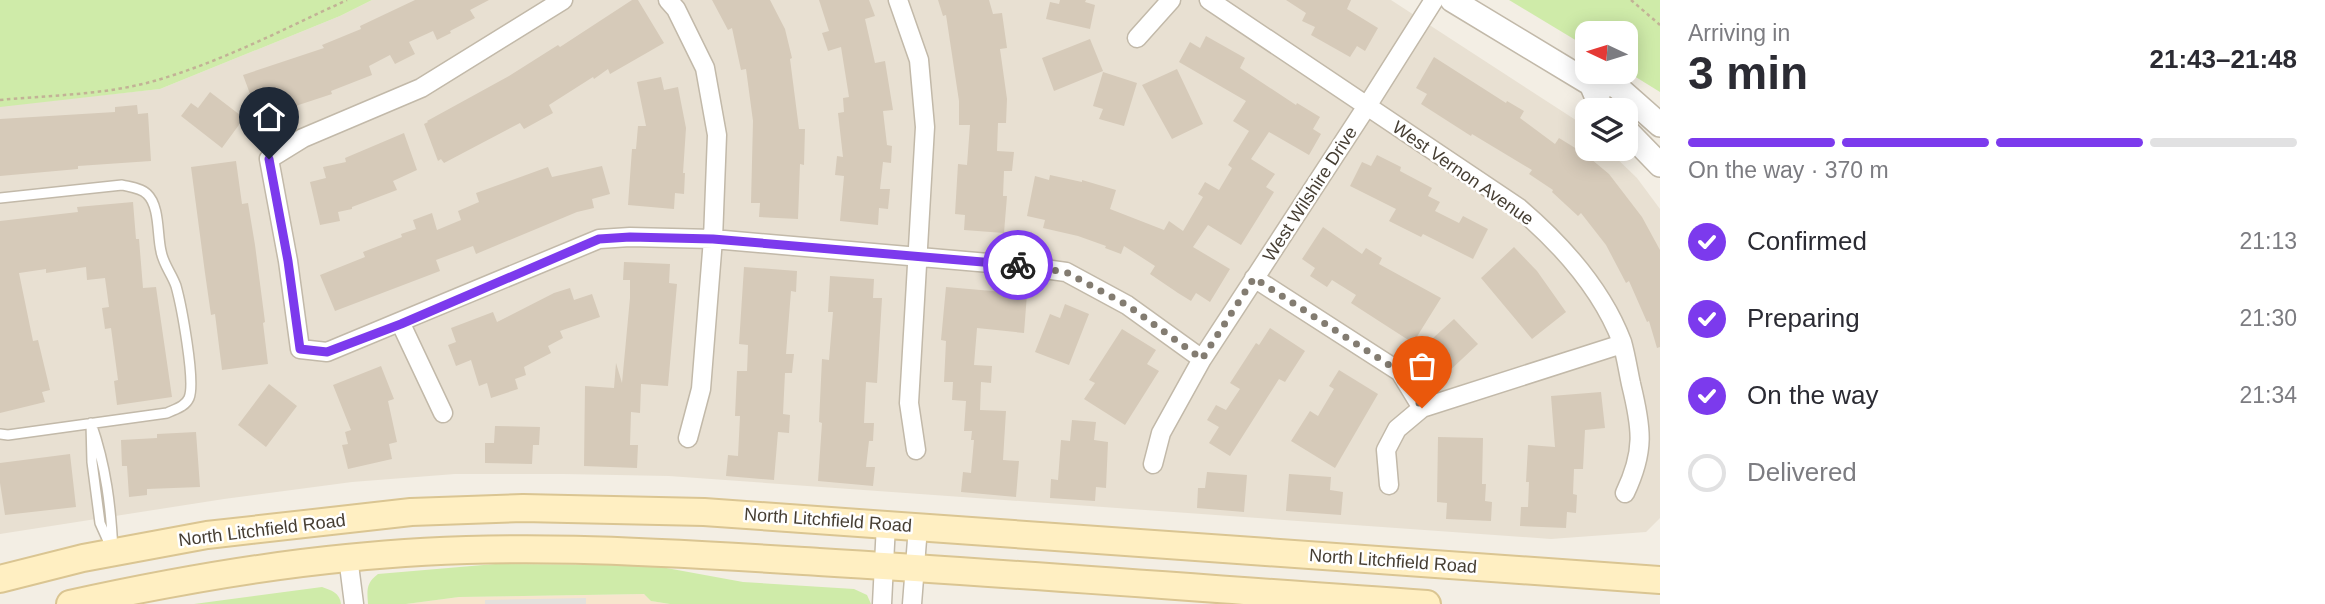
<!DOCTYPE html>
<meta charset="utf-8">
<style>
body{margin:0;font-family:Helvetica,sans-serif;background:#f7f7f7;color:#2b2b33;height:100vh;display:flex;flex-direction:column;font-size:26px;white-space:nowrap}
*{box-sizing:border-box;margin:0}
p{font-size:23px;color:#7c7c81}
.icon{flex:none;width:38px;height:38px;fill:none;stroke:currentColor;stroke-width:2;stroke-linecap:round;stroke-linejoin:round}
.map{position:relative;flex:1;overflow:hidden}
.details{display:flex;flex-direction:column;background:#fff;width:665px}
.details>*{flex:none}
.needle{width:46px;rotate:274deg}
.controls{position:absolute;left:1575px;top:21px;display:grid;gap:14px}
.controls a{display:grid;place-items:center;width:63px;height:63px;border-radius:14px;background:#fff;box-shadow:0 4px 18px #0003;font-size:35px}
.pin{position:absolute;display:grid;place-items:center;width:60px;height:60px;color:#fff;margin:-72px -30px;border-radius:50% 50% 50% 0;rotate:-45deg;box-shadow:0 0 7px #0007}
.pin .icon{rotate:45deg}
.courier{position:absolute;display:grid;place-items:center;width:70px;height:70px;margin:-35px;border:5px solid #7c3aed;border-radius:50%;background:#fff;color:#222;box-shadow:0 2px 9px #0007}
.summary em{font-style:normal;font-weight:600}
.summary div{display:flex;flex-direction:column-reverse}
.summary{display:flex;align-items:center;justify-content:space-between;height:119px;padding:0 28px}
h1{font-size:46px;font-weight:600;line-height:52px}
.bar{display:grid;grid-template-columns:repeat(4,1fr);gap:10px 7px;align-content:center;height:84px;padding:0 28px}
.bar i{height:9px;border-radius:5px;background:#e1e1e2}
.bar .current{background:#7c3aed}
.bar p{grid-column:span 4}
ol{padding:0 28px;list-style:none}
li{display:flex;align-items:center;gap:21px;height:77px}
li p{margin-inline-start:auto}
li .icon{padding:7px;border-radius:50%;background:#7c3aed;color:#fff;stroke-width:4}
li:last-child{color:#7c7c81}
li i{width:38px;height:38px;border:4px solid #e1e1e2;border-radius:50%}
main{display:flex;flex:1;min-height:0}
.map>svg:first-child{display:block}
.residential{fill:#e8e0d2}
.commercial{fill:#f7e5cd}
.green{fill:#cfeba9}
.parking{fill:#e4e1dd}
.building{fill:#d6cab9}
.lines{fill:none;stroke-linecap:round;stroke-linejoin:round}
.service-casing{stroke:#c2b9a9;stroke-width:12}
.minor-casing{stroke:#c2b9a9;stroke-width:21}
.tertiary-casing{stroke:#c2b9a9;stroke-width:26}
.secondary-casing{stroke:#dac592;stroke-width:30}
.path{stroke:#c2b296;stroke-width:2.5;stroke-dasharray:3.5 3.5;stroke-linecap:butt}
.service{stroke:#fff;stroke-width:9}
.minor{stroke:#fff;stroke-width:18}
.tertiary{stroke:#fff;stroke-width:23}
.secondary{stroke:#ffefc2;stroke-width:26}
.done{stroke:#837c71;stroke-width:7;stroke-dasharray:0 12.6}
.route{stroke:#7c3aed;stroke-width:9}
.labels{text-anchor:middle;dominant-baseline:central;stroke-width:5;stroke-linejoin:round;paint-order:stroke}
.street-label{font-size:18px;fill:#463e33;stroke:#fff}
</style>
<main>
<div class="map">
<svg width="1660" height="604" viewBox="0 0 1660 604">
<rect width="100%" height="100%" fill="#f3eee4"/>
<path class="residential" d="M372 0H1391L1585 126 1587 129V149H1607L1637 178 1660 209V518L1646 532 1551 539 669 476 563 474H455L352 482 224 499 0 534V106L160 89 340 16Z"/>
<path class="commercial" d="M644 594 651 601 670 604H406L459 597Z"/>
<path class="green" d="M0 0H372L340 16 160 89 0 107Z
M1509 0H1660V92L1626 71V33H1587V47Z
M495 564 650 565 743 582 854 589 867 595 871 604H670L651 601 644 594 459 597 406 604H368C367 590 366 583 378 574Z
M322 587C331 590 340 593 341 604H194Z"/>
<path class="parking" d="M586 598V604H485V600Z"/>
<path class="building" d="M415 0H489L470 10 475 18 450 31 451 33 437 40 433 31 409 42 415 54 395 64 390 55 369 66 372 75 331 91 332 94 259 118 243 75 324 48 322 45 361 29 360 26Z
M632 0H638L664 43 610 74 608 69 594 79 593 77 549 105 553 113 524 129 520 123 444 163 441 159 438 161 424 124 428 122 427 121 509 76 558 45 560 47Z
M712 0H770L785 29 792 58 790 59 799 129H805L804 165 800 164 798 219 759 217 760 203H751L753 121 746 69 741 70 732 28 728 30Z
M819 0H869L875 16 865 19 875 63 885 61 893 110 883 111 887 145 892 146 891 163 883 162 880 189H890L888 209 879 208 878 225 840 221 844 176 835 175 837 156 843 157 838 113 844 112 843 98 849 97 841 47 828 51 822 33 829 31Z
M938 0H989L993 14 1002 13 1007 48 1000 49 1007 99 1006 123H998L997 151 1014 152 1012 171H1004L1003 196H1007L1004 233 964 230 965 215 955 214 958 164 967 165 970 125H959V101L946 15 943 16Z
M1060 0H1086L1085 2 1095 5 1090 29 1046 19 1050 2 1059 4Z
M1286 0H1351L1347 9 1378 28 1365 51 1357 46 1350 57 1311 35 1315 27 1302 21 1306 13Z
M1206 36 1245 58 1240 68 1296 105 1297 103 1320 117 1313 129 1321 134 1309 155 1269 132 1251 159 1275 174 1266 187 1274 192 1241 245 1208 225 1193 247 1230 269 1210 302 1196 293 1191 301 1178 293 1150 274 1155 266 1124 246 1121 254 1105 248 1106 246 1078 236 1043 228 1045 220 1027 216 1035 176 1049 180 1050 175 1082 182V180L1116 190 1110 209 1164 230 1169 221 1183 231 1203 197 1198 194 1205 182 1219 190 1232 168 1228 165 1249 131 1233 121 1246 101 1179 62 1190 42 1200 48Z
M1090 39 1103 71 1054 91 1042 58Z
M1434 57 1506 103 1507 101 1524 111 1520 118 1555 144 1559 138 1585 154 1609 174 1642 217 1660 250V347L1657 348 1649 321 1647 322 1629 281 1626 283 1606 245 1581 213 1578 216 1552 192 1553 190 1529 174 1532 170 1472 134 1471 136 1421 104 1427 94 1416 88Z
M1177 69 1203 124 1172 139 1142 85Z
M1103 72 1137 83 1124 126 1099 119 1103 109 1093 106Z
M661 77 664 90 678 87 686 128 683 173H685L684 194 675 193 674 209 628 205 632 149H636L638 126H646L637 82Z
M210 92 244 118 222 148 181 116 191 103 198 108Z
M137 105 138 114 148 113 151 161 78 166V169L0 176V119L115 112V107Z
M404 133 417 170 393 181 397 190 352 207V209L338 212 340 221 320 225 310 182 326 178 323 167 346 162 345 158Z
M1377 155 1401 167 1400 171 1432 188 1428 196 1440 202 1435 211 1459 223 1463 216 1488 229 1473 259 1423 234 1421 237 1389 221 1396 209 1350 186 1362 162 1371 166Z
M236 161 242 204 248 203 255 245 265 322 263 323 268 364 222 370 215 314 211 315 205 273 191 167Z
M602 166 610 194 592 199 594 208 577 212 476 254 473 246 436 260 440 271 335 311 320 275 365 257 363 252 402 237 401 234 416 229 413 220 432 213 437 230 461 220 458 211 479 202 476 193 548 167 552 177Z
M133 202 136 239H139L143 288 156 287 172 397 117 405 114 381 118 380 111 328 105 329 102 308 109 307 105 278 87 280 86 267 46 273V269L19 273 33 341 38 340 50 390 42 392 45 402 0 413V221L78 212 77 207Z
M1323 227 1362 254 1366 248 1382 258 1379 264 1441 298 1413 343 1351 303 1356 295 1332 280 1327 287 1310 276 1315 268 1302 259Z
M1514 247 1537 271 1566 312 1532 339 1481 278Z
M624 262 670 264 669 283 677 284 668 386 641 384 640 413 631 412 630 445H638L637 468 584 466 585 386 614 388 616 363 622 383 630 298V280H623Z
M744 267 797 271 796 292 791 291 786 354H794L792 373H785L783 414 790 415 789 433 778 432 774 480 726 476 728 455 738 456 740 416H735L737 371H747L748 345 739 344Z
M830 276 874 279 873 298H882L877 383 866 382 864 423H874L873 441H869L866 467H875L873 486 818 481 822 423 819 422 822 359 829 360 833 312H828Z
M946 287 1027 294 1024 333 977 328 974 365 992 366 991 383 981 382 980 410 1006 411 1003 460 1019 461 1016 497 961 492 963 472 971 473 974 440H971L972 431H964L966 401 952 400 953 382H944L946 341 941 340Z
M570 288 574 300 592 294 600 317 560 331 563 338 548 346 551 353 524 367 526 375 515 379 518 389 491 398 487 383 479 386 471 360 456 366 448 345 456 342 451 328 493 312 497 322 554 293Z
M1065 304 1089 314 1069 365 1035 352 1050 314 1060 318Z
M1454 319 1478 344 1445 375 1421 349Z
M1270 328 1305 351 1285 382 1279 379 1230 456 1209 443 1219 427 1207 420 1216 405 1226 410 1240 389 1230 383 1256 343 1259 345Z
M1122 329 1156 350 1147 364 1159 371 1125 425 1084 399 1095 383 1089 380Z
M381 366 394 399 388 401 397 442 389 444 392 459 348 469 342 445 348 444 345 432 351 430 333 385Z
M1339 370 1378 394 1335 468 1291 441 1310 411 1318 416 1334 389 1329 386Z
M269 384 297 406 266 447 238 425Z
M1601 392 1605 428 1585 430 1583 469H1574L1573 494 1577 495 1576 513 1567 512 1566 528 1520 526 1521 507H1528L1529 482H1526L1528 445 1555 447 1551 396Z
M1072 420 1096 422 1094 440 1108 442 1106 488 1096 487 1095 501 1050 498 1051 479 1058 480 1061 440 1070 441Z
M495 426 540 427 539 445H533L532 464 485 463V443H494Z
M196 432 200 487 147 489V495L129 497 127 466H122L121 440 157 438V434Z
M1438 437 1483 438 1482 484H1486L1485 501 1492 502 1491 521 1446 519 1447 503 1437 502Z
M70 454 76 507 5 515 0 483V463Z
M1207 472 1247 475 1244 512 1197 508 1198 488H1205Z
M1289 474 1331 477 1330 490 1343 492 1341 515 1286 511Z"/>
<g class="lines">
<defs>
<path id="service" d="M0 198 122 185C130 187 141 188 147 194 160 206 157 235 161 251 163 264 172 274 176 286 181 304 196 382 189 398 185 407 175 409 167 413L8 435 0 434
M91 423C106 466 111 507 113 552L100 523 92 462Z"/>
<path id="minor" d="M563 0 421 88 303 138 269 159 288 261 300 349 327 352 599 239 630 237 713 239 1023 266 1066 272 1127 305 1202 359
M668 0 676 9 705 68 717 135 713 239 701 389 688 438
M898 0 919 60 925 127 909 403 916 450
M1209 0 1519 208C1561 244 1602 289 1622 342 1626 356 1628 370 1631 384 1642 429 1645 451 1625 493
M1137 38 1171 0
M1254 278 1400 372 1422 408
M401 324 443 413
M1153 464 1161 433 1202 359 1367 106 1434 0
M1389 485 1386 450 1397 429 1422 408 1622 344
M348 557 354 604
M882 604 886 524
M912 604 918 527"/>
<path id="tertiary" d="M1452 0 1591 84 1615 85 1660 125
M1591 84 1601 107 1605 110
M1626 130 1660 165"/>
<path id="secondary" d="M0 579 83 558 207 535 411 512 523 508 704 512 1660 580
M70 604C161 584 254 567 347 558 504 541 662 552 819 562 1021 574 1224 590 1427 604"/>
</defs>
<use href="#service" class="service-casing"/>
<use href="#minor" class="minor-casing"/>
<use href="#tertiary" class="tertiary-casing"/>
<use href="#secondary" class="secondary-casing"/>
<path class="path" d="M1631 0 1660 25
M0 100C51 95 105 95 154 81 221 62 284 29 347 0"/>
<use href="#service" class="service"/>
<use href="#minor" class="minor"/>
<use href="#tertiary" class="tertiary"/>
<use href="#secondary" class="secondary"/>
</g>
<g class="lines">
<path class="done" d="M1018 265 1066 272 1127 305 1202 359 1254 278 1400 372 1422 408"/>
<path class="route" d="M269 159 288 261 300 349 327 352 401 324 599 239 630 237 713 239 1018 265"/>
</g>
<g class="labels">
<g class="street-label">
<text transform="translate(1463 173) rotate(35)">West Vernon Avenue</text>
<text transform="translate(1310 194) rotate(-57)">West Wilshire Drive</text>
<text transform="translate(828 520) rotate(4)">North Litchfield Road</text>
<text transform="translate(262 530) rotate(-7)">North Litchfield Road</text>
<text transform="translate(1393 561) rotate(4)">North Litchfield Road</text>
</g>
</g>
</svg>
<div class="controls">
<a><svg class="needle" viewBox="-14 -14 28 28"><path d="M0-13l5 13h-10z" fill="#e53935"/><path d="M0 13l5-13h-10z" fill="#7c7c81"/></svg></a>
<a><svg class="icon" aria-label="layers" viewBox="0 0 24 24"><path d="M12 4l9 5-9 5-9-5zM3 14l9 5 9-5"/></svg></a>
</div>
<div class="pin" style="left:1422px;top:408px;background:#ea580c"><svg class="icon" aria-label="bag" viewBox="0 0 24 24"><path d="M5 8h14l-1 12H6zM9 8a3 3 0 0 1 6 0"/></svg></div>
<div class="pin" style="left:269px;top:159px;background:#1f2937"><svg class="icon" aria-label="home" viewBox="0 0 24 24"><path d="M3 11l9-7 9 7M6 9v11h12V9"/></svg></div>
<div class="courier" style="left:1018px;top:265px"><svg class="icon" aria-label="bike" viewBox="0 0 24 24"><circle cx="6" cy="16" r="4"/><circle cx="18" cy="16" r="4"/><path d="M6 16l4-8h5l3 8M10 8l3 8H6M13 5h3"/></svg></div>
</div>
<section class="details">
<div class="summary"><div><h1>3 min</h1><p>Arriving in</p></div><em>21:43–21:48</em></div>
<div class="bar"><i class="current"></i><i class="current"></i><i class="current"></i><i></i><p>On the way · 370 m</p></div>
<ol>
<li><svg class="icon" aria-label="check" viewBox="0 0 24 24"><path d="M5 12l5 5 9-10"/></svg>Confirmed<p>21:13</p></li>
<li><svg class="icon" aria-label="check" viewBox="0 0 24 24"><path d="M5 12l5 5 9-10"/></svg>Preparing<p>21:30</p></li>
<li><svg class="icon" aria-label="check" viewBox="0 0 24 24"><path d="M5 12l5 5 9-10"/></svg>On the way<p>21:34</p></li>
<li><i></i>Delivered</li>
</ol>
</section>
</main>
